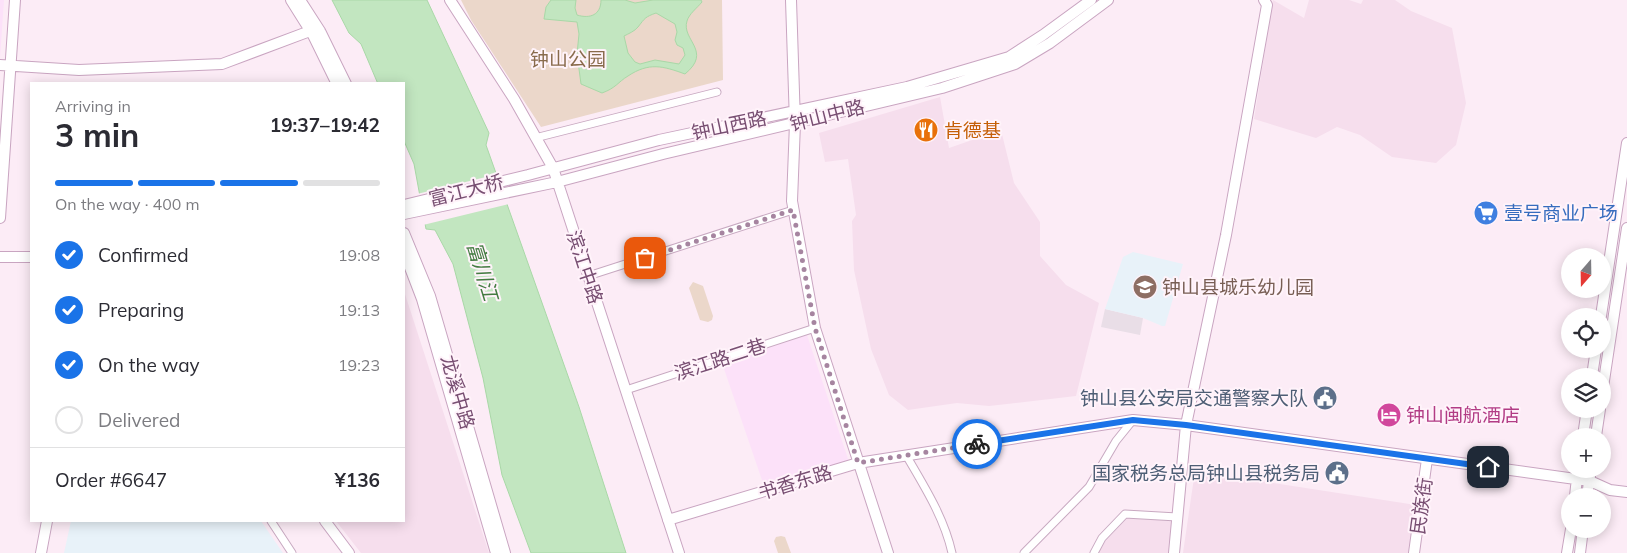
<!DOCTYPE html>
<meta charset="utf-8">
<style>
body{margin:0;font-family:Mulish,"Noto Sans SC",sans-serif;background:#f7f7f7;color:#2b2b33;height:100vh;display:flex;flex-direction:column;font-size:19px;white-space:nowrap}
*{box-sizing:border-box;margin:0}
p{font-size:16px;color:#7c7c81}
.icon{flex:none;width:28px;height:28px;fill:none;stroke:currentColor;stroke-width:2;stroke-linecap:round;stroke-linejoin:round}
.map{position:relative;flex:1;overflow:hidden}
.drawer{position:absolute;left:30px;top:82px;width:375px;height:440px;display:flex;flex-direction:column;background:#fff;border-radius:0px;box-shadow:0 2px 12px #0003}
.drawer>*{flex:none}
.needle{width:32px;rotate:200deg}
.controls{position:absolute;left:1561px;top:248px;display:grid;gap:10px}
.controls a{display:grid;place-items:center;width:50px;height:50px;border-radius:50%;background:#fff;box-shadow:0 2px 12px #0003;font-size:25px}
.pin{position:absolute;display:grid;place-items:center;width:42px;height:42px;color:#fff;margin:-21px;border-radius:10px;box-shadow:0 2px 8px #0006}
.courier{position:absolute;display:grid;place-items:center;width:50px;height:50px;margin:-25px;border:4px solid #1a73e8;border-radius:50%;background:#fff;color:#222;box-shadow:0 1px 6px #0007}
.head em{font-style:normal;font-weight:700}
.head div{display:flex;flex-direction:column-reverse}
.head{display:flex;align-items:center;justify-content:space-between;height:85px;padding:0 25px}
h1{font-size:32px;font-weight:700;line-height:38px}
.bar{display:grid;grid-template-columns:repeat(4,1fr);gap:8px 5px;align-content:center;height:60px;padding:0 25px}
.bar i{height:6px;border-radius:4px;background:#e1e1e2}
.bar .selected{background:#1a73e8}
.bar p{grid-column:span 4}
.line{display:flex;align-items:center;gap:12px;padding:0 25px;border-top:1px solid #e1e1e2}
.line div{flex:1}
ol{padding:0 25px;list-style:none}
li{display:flex;align-items:center;gap:15px;height:55px}
li p{margin-inline-start:auto}
li .icon{padding:5px;border-radius:50%;background:#1a73e8;color:#fff;stroke-width:4}
li:last-child{color:#7c7c81}
li i{width:28px;height:28px;border:2px solid #e1e1e2;border-radius:50%}
.map>svg:first-child{display:block}
.residential{fill:#f6deed}
.commercial{fill:#fce1f9}
.industrial{fill:#e9dee7}
.education{fill:#e8f2f9}
.green{fill:#ebd7ca}
.water{fill:#c2e6c0;stroke:#a9d8a7;fill-rule:evenodd}
.pier{fill:#fcecf6}
.lines{fill:none;stroke-linecap:round;stroke-linejoin:round}
.street-casing{stroke:#c8a9c1;stroke-width:9}
.secondary-casing{stroke:#c9a5c1;stroke-width:12}
.street{stroke:#fff;stroke-width:7}
.secondary{stroke:#fff;stroke-width:10}
.done{stroke:#a685a0;stroke-width:5;stroke-dasharray:0 9}
.route{stroke:#1a73e8;stroke-width:6}
.labels{text-anchor:middle;dominant-baseline:central;stroke-width:4;stroke-linejoin:round;paint-order:stroke}
.park-label{font-size:19px;fill:#896b4c;stroke:#fff3fa}
.street-label{font-size:19px;fill:#784e72;stroke:#fff3fa}
.food-label{font-size:19px;fill:#c56008;stroke:#fff3fa;text-anchor:start}
.shop-label{font-size:19px;fill:#366cbe;stroke:#fff3fa;text-anchor:start}
.education-label{font-size:19px;fill:#785e54;stroke:#fff3fa;text-anchor:start}
.service-label{font-size:19px;fill:#4e5e75;stroke:#fff3fa;text-anchor:end}
.hotel-label{font-size:19px;fill:#b23c85;stroke:#fff3fa;text-anchor:start}
.water-label{font-size:20px;font-style:italic;fill:#447c42;stroke:#fff3fa}
</style>
<div class="map">
<svg width="1627" height="553" viewBox="0 0 1627 553">
<rect width="100%" height="100%" fill="#fcecf6"/>
<path class="residential" d="M1273 0 1304 18 1309 0H1349L1361 4 1363 0H1395L1411 11 1452 28 1466 103 1456 145 1436 163 1392 157 1360 135 1337 127 1316 138 1254 119Z
M940 97 949 148 1001 130 1014 183 1040 222V256L1066 285 1099 303 1076 396 989 406 957 403 908 410 889 395 871 349 854 270 852 221 856 215 848 159 825 162 819 133Z
M404 291 489 553H361L336 521H404Z
M1195 471 1416 505 1409 553H1183Z
M1135 510 1173 514 1169 553H1089L1099 536 1125 512Z"/>
<path class="commercial" d="M0 0H4L0 58Z
M807 335 849 462 764 486 722 363Z"/>
<path class="industrial" d="M1105 309 1143 318 1140 335 1101 327Z"/>
<path class="education" d="M1133 252 1183 264 1165 326H1162L1143 318 1105 309 1123 257Z
M71 521H261L283 553H64Z"/>
<path class="green" d="M461 0H722L723 80 541 127 471 20Z
M693 282 703 286 713 316 712 320 708 322 700 320 689 288Z
M781 536 785 537 791 553H778L774 541 776 537Z"/>
<path class="water" d="M332 0H427L489 133 486 145 579 407 626 553H531L502 475 483 378 453 264 435 230 426 229 414 164 404 141V84H378L361 44 349 33Z
M551 0H576L575 8 577 15C590 19 601 15 601 0H625L635 3 653 0H701L702 2C697 8 689 14 687 21 681 40 713 51 685 74 663 66 649 62 628 76 618 82 616 88 602 93L581 84 577 54 579 34 577 22 544 19 546 7ZM656 13 675 24 677 32 675 40 677 45 683 48 685 55 679 64 655 60 640 64 635 62 628 53 624 36C628 34 635 31 638 27 645 18 645 17 656 13Z"/>
<path class="pier" d="M498 174 509 204 423 225 417 194Z"/>
<g class="lines">
<defs>
<path id="street" d="M535 138 717 92
M588 276 793 210
M626 390 815 328
M906 455C924 486 944 517 952 553
M271 521 292 553
M1024 553 1089 487 1116 441 1133 420
M1094 553 1102 538 1125 514 1177 517"/>
<path id="secondary" d="M291 0 313 35 337 84
M300 0 320 31 346 84
M450 0 514 99 553 168 679 553
M791 0 795 123 792 201 815 328 888 553
M0 65 79 70 222 64 310 31H320
M404 205 528 175 659 140 907 87 1009 57 1043 35 1091 0
M404 214 557 182 663 154 942 88 1015 64 1050 43 1108 0
M0 218 15 0
M404 233 430 296 505 553
M404 252 422 299 496 553
M0 257H31
M1601 316 1627 143
M1592 376 1596 349
M1602 394 1627 228
M1583 436 1587 409
M1596 436 1600 409
M1575 496 1578 469
M1587 496 1591 469
M668 520 858 463 1133 420 1186 425 1590 481 1610 490 1627 492
M325 521 349 553
M41 553 47 521
M1174 553 1186 425 1226 235 1267 5 1264 0
M1414 553 1427 459
M1567 553 1571 529
M1580 553 1583 529"/>
</defs>
<use href="#street" class="street-casing"/>
<use href="#secondary" class="secondary-casing"/>
<use href="#street" class="street"/>
<use href="#secondary" class="secondary"/>
</g>
<g class="lines">
<path class="done" d="M645 258 793 210 815 328 858 463 977 444"/>
<path class="route" d="M977 444 1133 420 1186 425 1488 467"/>
</g>
<defs>
<symbol id="restaurant-disc" viewBox="-11 -11 22 22"><circle r="9.5" fill="#e8710a" stroke="#fff3fa"/><path d="M-5-6h1v4h1v-4h1v4h1v-4h1v5L-1.5 .5V6h-2V.5L-5-1ZM5-6V6H3V1.5H1.5Q1.5-4 5-6Z" fill="#fff"/></symbol>
<symbol id="supermarket-disc" viewBox="-11 -11 22 22"><circle r="9.5" fill="#3f7fe0" stroke="#fff3fa"/><path d="M-6-5.5h2.5l.6 2H6L4.5 2H-2.5L-4.4-4H-6ZM-1.5 3.2a1.3 1.3 0 1 0 .1 0ZM3 3.2a1.3 1.3 0 1 0 .1 0Z" fill="#fff"/></symbol>
<symbol id="school-disc" viewBox="-11 -11 22 22"><circle r="9.5" fill="#8d6e63" stroke="#fff3fa"/><path d="M0-5L7-2L0 1L-7-2ZM-4 1L0 2.5L4 1V4Q0 6-4 4Z" fill="#fff"/></symbol>
<symbol id="civic-disc" viewBox="-11 -11 22 22"><circle r="9.5" fill="#5c6f8a" stroke="#fff3fa"/><path d="M-.6-6.5H3V-4.5H.6V-3L4-1V1h2V6H-6V1h2V-1L-.6-3ZM-1.2 2.5V6h2.4V2.5Z" fill="#fff"/></symbol>
<symbol id="hotel-disc" viewBox="-11 -11 22 22"><circle r="9.5" fill="#d1479c" stroke="#fff3fa"/><path d="M-6-4.5h1.5V1H6V5H4.5V3h-9V5H-6ZM-4 0a1.8 1.8 0 1 1 3.6 0ZM.5 0V-2.5h3Q6-2.5 6 0Z" fill="#fff"/></symbol>
</defs>
<g fill-rule="evenodd">
<use href="#restaurant-disc" x="912" y="116" width="28" height="28"/>
<use href="#supermarket-disc" x="1472" y="199" width="28" height="28"/>
<use href="#school-disc" x="1131" y="273" width="28" height="28"/>
<use href="#civic-disc" x="1311" y="384" width="28" height="28"/>
<use href="#hotel-disc" x="1375" y="401" width="28" height="28"/>
<use href="#civic-disc" x="1323" y="459" width="28" height="28"/>
</g>
<g class="labels">
<g class="park-label">
<text x="568" y="59">钟山公园</text>
</g>
<g class="street-label">
<text transform="translate(827 115) rotate(-14)">钟山中路</text>
<text transform="translate(729 125) rotate(-12)">钟山西路</text>
<text transform="translate(466 190) rotate(-14)">富江大桥</text>
<text transform="translate(585 267) rotate(72)">滨江中路</text>
<text transform="translate(720 359) rotate(-18)">滨江路二巷</text>
<text transform="translate(458 392) rotate(74)">龙溪中路</text>
<text transform="translate(795 482) rotate(-17)">书香东路</text>
<text transform="translate(1421 506) rotate(-82)">民族街</text>
</g>
<g class="food-label">
<text x="944" y="130">肯德基</text>
</g>
<g class="shop-label">
<text x="1504" y="213">壹号商业广场</text>
</g>
<g class="education-label">
<text x="1162" y="287">钟山县城乐幼儿园</text>
</g>
<g class="service-label">
<text x="1308" y="398">钟山县公安局交通警察大队</text>
<text x="1320" y="473">国家税务总局钟山县税务局</text>
</g>
<g class="hotel-label">
<text x="1406" y="415">钟山闽航酒店</text>
</g>
<g class="water-label">
<text transform="translate(483 271) rotate(73)">富川江</text>
</g>
</g>
</svg>
<div class="controls">
<a><svg class="needle" viewBox="-14 -14 28 28"><path d="M0-13l5 13h-10z" fill="#e53935"/><path d="M0 13l5-13h-10z" fill="#7c7c81"/></svg></a>
<a><svg class="icon" aria-label="locate" viewBox="0 0 24 24"><circle cx="12" cy="12" r="6"/><path d="M12 2v4M12 18v4M2 12h4M18 12h4"/></svg></a>
<a><svg class="icon" aria-label="layers" viewBox="0 0 24 24"><path d="M12 4l9 5-9 5-9-5zM3 14l9 5 9-5"/></svg></a>
<a>+</a>
<a>−</a>
</div>
<div class="pin" style="left:645px;top:258px;background:#ea580c"><svg class="icon" aria-label="bag" viewBox="0 0 24 24"><path d="M5 8h14l-1 12H6zM9 8a3 3 0 0 1 6 0"/></svg></div>
<div class="pin" style="left:1488px;top:467px;background:#1f2937"><svg class="icon" aria-label="home" viewBox="0 0 24 24"><path d="M3 11l9-7 9 7M6 9v11h12V9"/></svg></div>
<div class="courier" style="left:977px;top:444px"><svg class="icon" aria-label="bike" viewBox="0 0 24 24"><circle cx="6" cy="16" r="4"/><circle cx="18" cy="16" r="4"/><path d="M6 16l4-8h5l3 8M10 8l3 8H6M13 5h3"/></svg></div>
<section class="drawer">
<div class="head"><div><h1>3 min</h1><p>Arriving in</p></div><em>19:37–19:42</em></div>
<div class="bar"><i class="selected"></i><i class="selected"></i><i class="selected"></i><i></i><p>On the way · 400 m</p></div>
<ol>
<li><svg class="icon" aria-label="check" viewBox="0 0 24 24"><path d="M5 12l5 5 9-10"/></svg>Confirmed<p>19:08</p></li>
<li><svg class="icon" aria-label="check" viewBox="0 0 24 24"><path d="M5 12l5 5 9-10"/></svg>Preparing<p>19:13</p></li>
<li><svg class="icon" aria-label="check" viewBox="0 0 24 24"><path d="M5 12l5 5 9-10"/></svg>On the way<p>19:23</p></li>
<li><i></i>Delivered</li>
</ol>
<div class="line" style="height:65px"><div>Order #6647</div><b>¥136</b></div>
</section>
</div>
